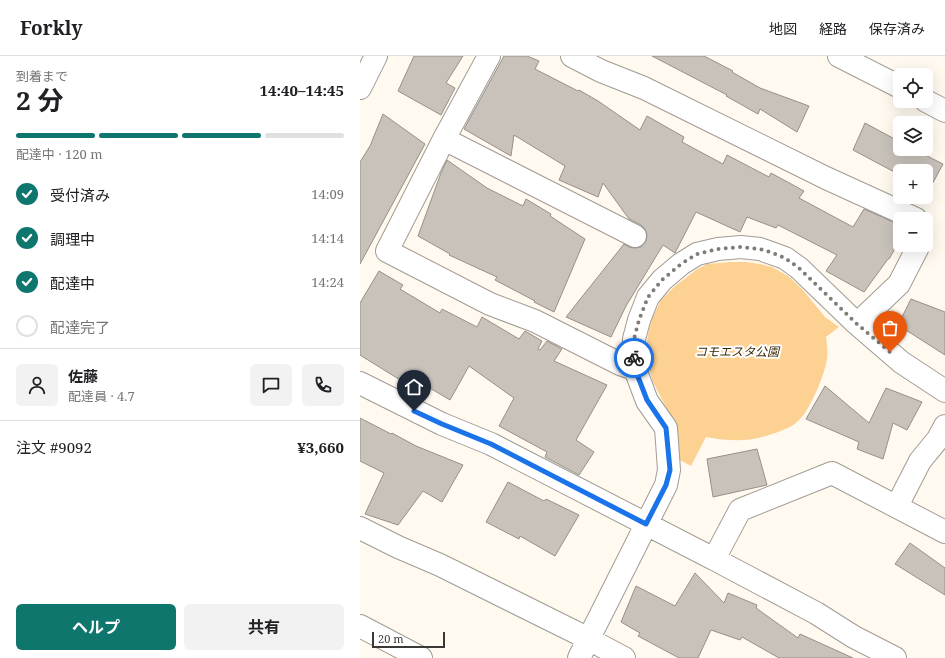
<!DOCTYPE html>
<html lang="ja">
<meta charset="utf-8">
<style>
body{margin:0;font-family:"Noto Serif","Noto Sans JP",serif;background:#f2f2f2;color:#202124;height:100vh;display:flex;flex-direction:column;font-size:15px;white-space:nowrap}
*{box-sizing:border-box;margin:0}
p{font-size:13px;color:#757577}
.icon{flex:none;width:22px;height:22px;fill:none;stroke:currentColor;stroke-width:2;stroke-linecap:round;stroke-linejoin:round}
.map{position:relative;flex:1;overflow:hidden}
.side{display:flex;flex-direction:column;background:#fff;width:360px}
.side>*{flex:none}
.fabs{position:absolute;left:533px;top:12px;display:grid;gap:8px}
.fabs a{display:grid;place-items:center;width:40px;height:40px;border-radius:6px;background:#fff;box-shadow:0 4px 16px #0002;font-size:20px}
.scale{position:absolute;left:12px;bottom:10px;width:73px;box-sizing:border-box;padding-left:4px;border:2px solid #3b3835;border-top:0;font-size:11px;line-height:14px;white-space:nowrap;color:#3b3835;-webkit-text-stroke:3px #fff;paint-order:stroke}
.pin{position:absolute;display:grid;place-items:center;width:34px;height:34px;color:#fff;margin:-41px -17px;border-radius:50% 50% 50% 0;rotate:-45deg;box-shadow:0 0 4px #0007}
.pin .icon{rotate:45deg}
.courier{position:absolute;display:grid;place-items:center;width:40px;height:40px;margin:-20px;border:3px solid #1a73e8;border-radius:50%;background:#fff;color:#222;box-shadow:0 1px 5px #0007}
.head em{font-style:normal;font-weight:700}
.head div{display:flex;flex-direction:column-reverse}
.head{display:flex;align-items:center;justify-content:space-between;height:68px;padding:0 16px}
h1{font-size:26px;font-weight:700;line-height:30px}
.bar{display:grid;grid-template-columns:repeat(4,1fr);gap:6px 4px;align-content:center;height:48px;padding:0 16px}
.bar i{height:5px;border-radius:3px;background:#e0e0e0}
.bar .active{background:#0f766e}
.bar p{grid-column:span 4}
.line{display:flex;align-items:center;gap:10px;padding:0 16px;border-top:1px solid #e0e0e0}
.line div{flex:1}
.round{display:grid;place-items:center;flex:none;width:42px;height:42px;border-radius:6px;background:#f2f2f2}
ol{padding:0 16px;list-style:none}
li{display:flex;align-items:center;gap:12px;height:44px}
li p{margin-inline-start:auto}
li .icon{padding:4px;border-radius:50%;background:#0f766e;color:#fff;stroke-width:4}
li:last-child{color:#757577}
li i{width:22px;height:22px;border:2px solid #e0e0e0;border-radius:50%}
.button{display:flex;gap:8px;margin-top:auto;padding:8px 16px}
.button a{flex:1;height:46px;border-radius:6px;background:#0f766e;color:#fff;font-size:16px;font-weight:700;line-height:46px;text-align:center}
.button a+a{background:#f2f2f2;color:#202124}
header{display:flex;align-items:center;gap:24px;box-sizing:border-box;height:56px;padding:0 20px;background:#fff;border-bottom:1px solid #e0e0e0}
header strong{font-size:19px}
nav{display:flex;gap:22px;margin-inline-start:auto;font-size:14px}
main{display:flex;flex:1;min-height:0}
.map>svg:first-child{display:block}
.green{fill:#fcd192}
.building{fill:#c8c2ba;stroke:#969088}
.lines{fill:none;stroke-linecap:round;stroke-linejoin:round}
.minor-casing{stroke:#a09b93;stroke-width:24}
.minor{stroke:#fff;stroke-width:22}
.done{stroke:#807c76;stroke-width:4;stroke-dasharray:0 7.2}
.route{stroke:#1a73e8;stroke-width:5}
.labels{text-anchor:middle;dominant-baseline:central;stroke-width:4;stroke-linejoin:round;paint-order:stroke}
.park-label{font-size:12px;font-style:italic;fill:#3c2804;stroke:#fff}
</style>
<header>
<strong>Forkly</strong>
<nav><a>地図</a><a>経路</a><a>保存済み</a></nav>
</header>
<main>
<section class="side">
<div class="head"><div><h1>2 分</h1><p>到着まで</p></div><em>14:40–14:45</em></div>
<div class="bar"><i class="active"></i><i class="active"></i><i class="active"></i><i></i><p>配達中 · 120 m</p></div>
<ol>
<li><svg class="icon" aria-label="check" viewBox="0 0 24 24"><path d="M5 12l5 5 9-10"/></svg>受付済み<p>14:09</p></li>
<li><svg class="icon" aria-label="check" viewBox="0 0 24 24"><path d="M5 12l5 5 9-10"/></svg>調理中<p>14:14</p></li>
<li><svg class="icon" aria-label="check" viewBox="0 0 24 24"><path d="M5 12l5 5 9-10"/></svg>配達中<p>14:24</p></li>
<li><i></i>配達完了</li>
</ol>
<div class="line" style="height:72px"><a class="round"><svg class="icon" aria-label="person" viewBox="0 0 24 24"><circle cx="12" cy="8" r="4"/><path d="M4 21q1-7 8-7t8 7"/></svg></a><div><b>佐藤</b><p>配達員 · 4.7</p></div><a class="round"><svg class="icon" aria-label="chat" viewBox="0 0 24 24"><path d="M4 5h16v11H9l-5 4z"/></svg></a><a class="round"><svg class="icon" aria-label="phone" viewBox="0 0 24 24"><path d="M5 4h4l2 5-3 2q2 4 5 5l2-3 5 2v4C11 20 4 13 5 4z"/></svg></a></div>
<div class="line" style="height:52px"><div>注文 #9092</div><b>¥3,660</b></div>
<div class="button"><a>ヘルプ</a><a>共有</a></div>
</section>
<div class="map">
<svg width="585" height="602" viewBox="0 0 585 602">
<rect width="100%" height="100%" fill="#fff9f0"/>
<path class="green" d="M370 206H386L400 208 412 211 428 220 442 233 465 261 479 271 466 281C467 288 468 296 467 303 465 318 449 357 437 366 432 371 425 373 418 376 390 386 375 386 346 381L331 410 318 403V375L292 324 286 296 288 278 292 262 301 244 314 231 336 214 347 208Z"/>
<path class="building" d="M54 0H103L86 27 95 32 81 59 38 35Z
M144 0H167L179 5 175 13 218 35 219 34 238 45 280 74 287 60 324 81 322 86 363 108 367 99 409 121 411 117 444 135 439 142 493 171 504 153 540 169V184L529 203H528L504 236 466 215 477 199 418 169 416 172 387 161 380 176 336 156 315 197 303 189 266 250 251 281 206 261 264 188 269 191 275 192 281 191 286 185 287 179 285 173 281 169 269 163 243 127 238 141 199 124 205 110 154 79 151 100 104 73Z
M292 0H344L373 15 372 16 400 32 449 50 437 76 400 53 398 58 366 40 367 39Z
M23 58 65 88 0 208V106L10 90Z
M505 67 540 86V93H553L583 108 569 134 566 132V115H540V119L493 94Z
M87 104 127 132 163 150 166 143 191 158 190 160 225 183 194 256 174 246 175 245 135 224 137 221 89 199 90 198 58 180 81 117Z
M19 215 43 229 40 233 80 257 82 253 117 271 122 261 159 283 165 275 182 285 178 293 180 294 187 285 202 293 194 305 247 329 216 384 234 396 219 419 185 401 187 396 139 370 154 342 109 310 90 344 48 319 45 327 0 299V247Z
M551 243 585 256V299L538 269Z
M465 330 509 367 526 332 562 346 547 374 533 367 523 403 497 393 499 386 446 363Z
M0 362 31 378 32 377 56 390 103 409 82 446 63 435 38 469 5 458 24 417 0 405Z
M397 393 407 429 353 441 347 403Z
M148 426 184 445 186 443 219 459 195 500 160 480 159 483 126 466Z
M550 487 585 512V539L535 508Z
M335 517 364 547 368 537 397 549 396 552 438 582 440 578 493 602H419L382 581 380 584 351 574 338 602H319L278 580 280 577 261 566 276 530 315 550Z"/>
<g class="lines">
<defs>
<path id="minor" d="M129 0 84 83 27 195 130 248 175 265 260 308 275 313
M212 0 241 15 284 32 466 122 556 163
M479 0 540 31
M0 32 16 0
M566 45 585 55
M84 83 275 180
M497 268 539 228 559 189
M0 327 82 368 131 388 354 503 380 454 472 417 585 476
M537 450 560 405 578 383 585 370
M0 472 38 491 80 509 217 577 264 602
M354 503 456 557 494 581 535 602
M0 570 61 602
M219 602 306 429 309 414 306 372 287 345 275 313 274 283 279 264 288 241 302 224 321 208 337 198 358 193 381 191 400 193 425 202 439 212 497 268 541 306 585 335"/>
</defs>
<use href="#minor" class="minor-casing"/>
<use href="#minor" class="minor"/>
</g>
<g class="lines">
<path class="done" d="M274 302V283L279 264 288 241 302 224 321 208 337 198 358 193 381 191 400 193 413 197 425 202 439 212 497 268 530 296"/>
<path class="route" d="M54 355 82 368 131 388 286 468 306 429 310 414 306 372 287 344 275 313 274 302"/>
</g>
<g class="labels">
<g class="park-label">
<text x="377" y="295">コモエスタ公園</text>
</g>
</g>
</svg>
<div class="fabs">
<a><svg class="icon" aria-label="locate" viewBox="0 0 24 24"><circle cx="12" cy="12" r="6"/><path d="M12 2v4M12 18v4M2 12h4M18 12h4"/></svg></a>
<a><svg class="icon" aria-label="layers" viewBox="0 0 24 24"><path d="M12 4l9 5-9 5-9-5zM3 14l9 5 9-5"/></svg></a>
<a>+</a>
<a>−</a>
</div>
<div class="scale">20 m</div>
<div class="pin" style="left:530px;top:296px;background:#ea580c"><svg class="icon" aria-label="bag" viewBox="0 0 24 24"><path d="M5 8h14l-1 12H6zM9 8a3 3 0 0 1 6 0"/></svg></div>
<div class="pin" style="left:54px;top:355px;background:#1f2937"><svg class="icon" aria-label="home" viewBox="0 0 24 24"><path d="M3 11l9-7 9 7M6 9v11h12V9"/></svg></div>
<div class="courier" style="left:274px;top:302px"><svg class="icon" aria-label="bike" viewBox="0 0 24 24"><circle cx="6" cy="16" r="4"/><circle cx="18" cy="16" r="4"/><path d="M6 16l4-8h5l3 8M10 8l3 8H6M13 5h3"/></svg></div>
</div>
</main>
